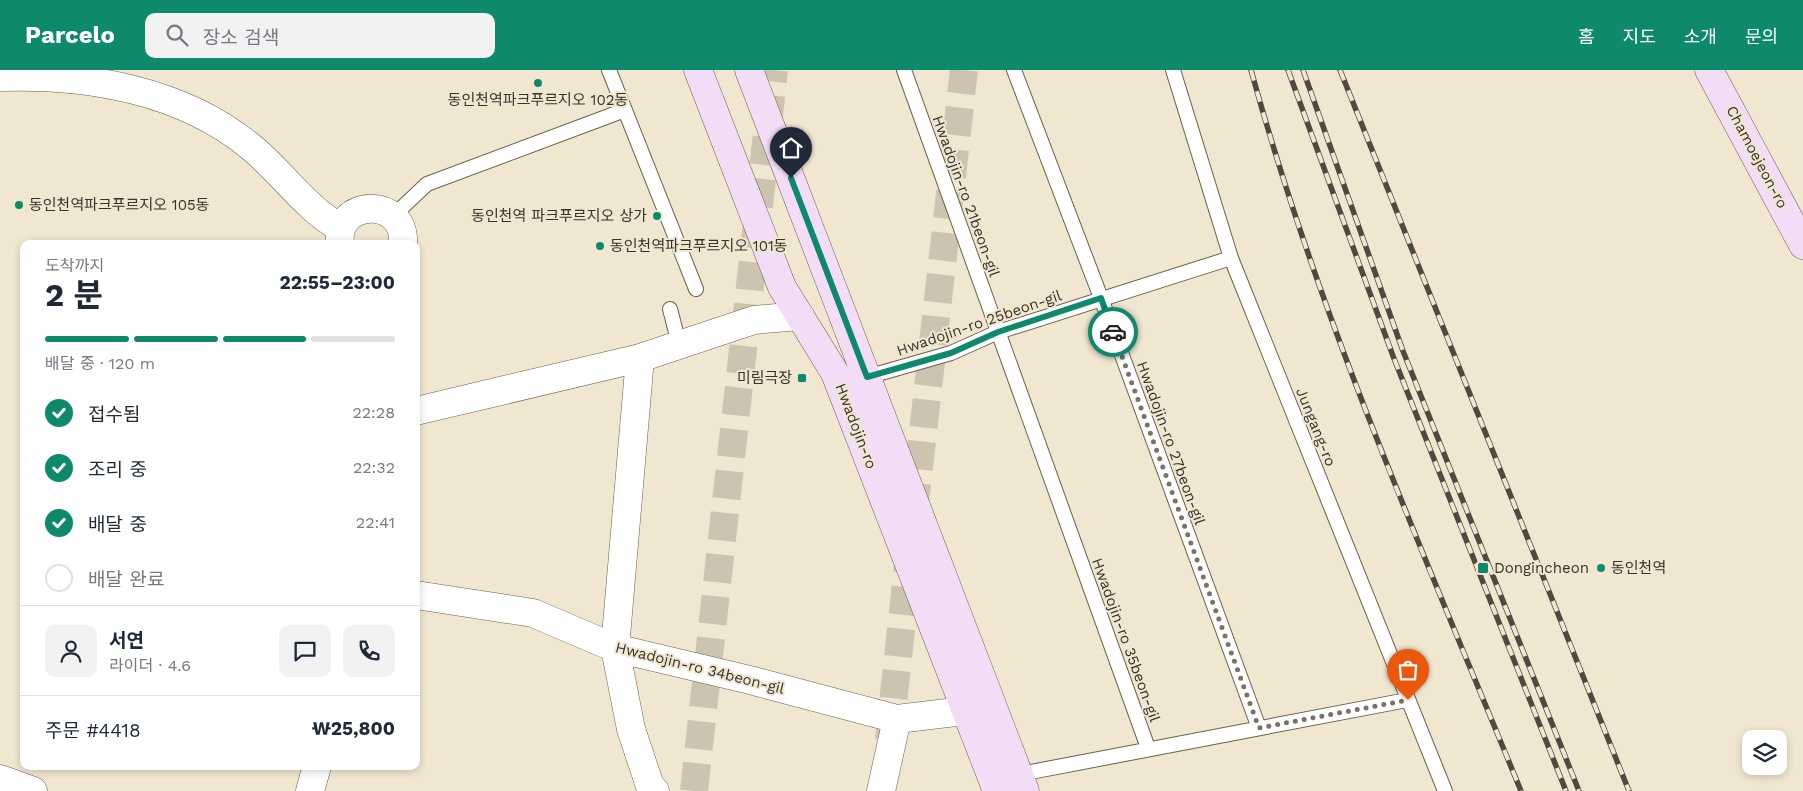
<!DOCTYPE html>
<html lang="ko">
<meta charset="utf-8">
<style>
body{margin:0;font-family:"Work Sans","Noto Sans KR",sans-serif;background:#f2f2f3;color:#1f2937;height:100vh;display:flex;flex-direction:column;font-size:19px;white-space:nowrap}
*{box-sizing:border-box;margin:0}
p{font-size:16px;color:#747a83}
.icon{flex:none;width:28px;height:28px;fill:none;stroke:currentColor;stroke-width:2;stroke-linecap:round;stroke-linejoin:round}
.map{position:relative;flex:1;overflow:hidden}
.side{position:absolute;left:20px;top:170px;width:400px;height:530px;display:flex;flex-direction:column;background:#fff;border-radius:10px;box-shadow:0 2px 8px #0003}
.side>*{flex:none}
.tools{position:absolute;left:1742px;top:660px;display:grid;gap:10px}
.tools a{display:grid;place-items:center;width:45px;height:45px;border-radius:10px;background:#fff;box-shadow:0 2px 8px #0003;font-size:25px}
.pin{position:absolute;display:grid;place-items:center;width:42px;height:42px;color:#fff;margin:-51px -21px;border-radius:50% 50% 50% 0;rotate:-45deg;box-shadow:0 0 5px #0007}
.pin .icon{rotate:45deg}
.courier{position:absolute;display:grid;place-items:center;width:50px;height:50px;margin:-25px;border:4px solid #0e896c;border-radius:50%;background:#fff;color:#222;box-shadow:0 1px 6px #0007}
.summary em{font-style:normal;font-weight:700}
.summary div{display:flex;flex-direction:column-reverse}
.summary{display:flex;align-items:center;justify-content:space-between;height:85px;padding:0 25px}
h1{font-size:32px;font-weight:700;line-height:38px}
.bar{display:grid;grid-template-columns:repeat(4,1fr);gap:8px 5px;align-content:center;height:60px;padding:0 25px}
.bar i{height:6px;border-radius:4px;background:#e0e1e3}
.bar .selected{background:#0e896c}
.bar p{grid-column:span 4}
.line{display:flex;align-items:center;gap:12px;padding:0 25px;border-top:1px solid #e0e1e3}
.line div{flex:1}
.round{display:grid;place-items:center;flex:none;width:52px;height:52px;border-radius:10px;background:#f2f2f3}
ol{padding:0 25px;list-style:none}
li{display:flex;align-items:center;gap:15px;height:55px}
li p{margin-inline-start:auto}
li .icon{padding:5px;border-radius:50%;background:#0e896c;color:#fff;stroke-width:4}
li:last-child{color:#747a83}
li i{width:28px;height:28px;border:2px solid #e0e1e3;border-radius:50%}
header{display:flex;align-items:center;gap:30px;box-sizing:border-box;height:70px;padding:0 25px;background:#0e896c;color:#fff}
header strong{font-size:24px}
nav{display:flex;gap:28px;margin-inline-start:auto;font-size:18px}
.search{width:350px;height:45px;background:#f2f2f3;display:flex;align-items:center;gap:12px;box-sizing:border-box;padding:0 18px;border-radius:10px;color:#747a83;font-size:19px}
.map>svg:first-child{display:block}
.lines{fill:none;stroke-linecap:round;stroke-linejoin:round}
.highway-tunnel{stroke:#ccc3b0;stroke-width:28;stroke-dasharray:28 14;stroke-linecap:butt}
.lane-casing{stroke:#69604d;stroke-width:16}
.street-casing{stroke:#69604d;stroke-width:29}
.secondary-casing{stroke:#69604d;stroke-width:29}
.lane{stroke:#fff;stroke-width:14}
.street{stroke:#fff;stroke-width:28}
.secondary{stroke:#f3dcf6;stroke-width:28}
.rail-casing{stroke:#4f4a41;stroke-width:5.5}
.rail{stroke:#f1e7d1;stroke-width:4;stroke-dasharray:11;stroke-linecap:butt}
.done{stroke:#797366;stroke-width:5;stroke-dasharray:0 9}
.route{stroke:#0e896c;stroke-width:6}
.poi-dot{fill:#0e896c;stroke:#f1e7d1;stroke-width:2}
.labels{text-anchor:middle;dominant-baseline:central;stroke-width:4;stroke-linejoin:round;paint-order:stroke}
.poi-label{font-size:15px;fill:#38342c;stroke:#f1e7d1;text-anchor:start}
.street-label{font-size:15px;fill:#38342c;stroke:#f1e7d1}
</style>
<header>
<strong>Parcelo</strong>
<div class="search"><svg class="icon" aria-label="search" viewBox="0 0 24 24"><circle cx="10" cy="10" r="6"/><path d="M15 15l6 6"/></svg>장소 검색</div>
<nav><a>홈</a><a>지도</a><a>소개</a><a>문의</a></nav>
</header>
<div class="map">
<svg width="1803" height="721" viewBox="0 0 1803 721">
<rect width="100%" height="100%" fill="#f1e7d1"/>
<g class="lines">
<path class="highway-tunnel" d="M914 441 964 0
M889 670 909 486
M694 721 774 0"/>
<defs>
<path id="lane" d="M609 0 696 219
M904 0 1148 678
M1014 0 1101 228 1259 658
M1173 0 1231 188 1445 721
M393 146 427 114 625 40
M670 239 679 274
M867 307 951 283 998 262 1231 188
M1015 705 1407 630"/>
<path id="street" d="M0 7C87 4 182 20 251 77 273 95 290 117 311 136 320 145 331 152 341 159
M340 174C334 129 406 125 403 174
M640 288 615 578 631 659 650 716 655 721
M416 341 640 288 754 250 800 246
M416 525 533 543 615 578 750 610 897 649 989 638
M0 709 33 721
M310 721 317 696
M881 721 897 649"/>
<path id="secondary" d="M698 0 782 217 835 303 997 721
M749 0 1025 721
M1709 0 1803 175"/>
</defs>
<use href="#lane" class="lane-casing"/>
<use href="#street" class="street-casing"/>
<use href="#secondary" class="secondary-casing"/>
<use href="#lane" class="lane"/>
<use href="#street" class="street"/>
<use href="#secondary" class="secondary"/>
<defs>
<path id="rail" d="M1251 0C1319 248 1424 484 1521 721
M1288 0 1393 286 1566 721
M1303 0 1403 281 1579 721
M1340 0 1629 721"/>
</defs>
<use href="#rail" class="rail-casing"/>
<use href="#rail" class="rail"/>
</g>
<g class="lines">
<path class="done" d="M1113 262 1259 658 1408 630"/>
<path class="route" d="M791 108 867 307 951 283 998 262 1101 228 1113 262"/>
</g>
<g class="poi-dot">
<circle cx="538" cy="13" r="5"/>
<circle cx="19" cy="135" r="5"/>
<circle cx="657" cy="146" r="5"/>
<circle cx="600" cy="176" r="5"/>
<rect x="797" y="303" width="10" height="10" rx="2.5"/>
<rect x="1477" y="492" width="12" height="12" rx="2.5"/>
<circle cx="1601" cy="498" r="5"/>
</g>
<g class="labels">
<g class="poi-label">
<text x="538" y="30" text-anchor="middle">동인천역파크푸르지오 102동</text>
<text x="29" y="135">동인천역파크푸르지오 105동</text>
<text x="647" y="146" text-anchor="end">동인천역 파크푸르지오 상가</text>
<text x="610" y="176">동인천역파크푸르지오 101동</text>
<text x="792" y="308" text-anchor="end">미림극장</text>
<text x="1494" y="498">Dongincheon</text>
<text x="1611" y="498">동인천역</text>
</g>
<g class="street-label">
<text transform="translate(1757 87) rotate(62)">Chamoejeon-ro</text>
<text transform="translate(966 126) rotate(70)">Hwadojin-ro 21beon-gil</text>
<text transform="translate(979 253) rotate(-19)">Hwadojin-ro 25beon-gil</text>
<text transform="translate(856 356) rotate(69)">Hwadojin-ro</text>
<text transform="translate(1316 357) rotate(68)">Jungang-ro</text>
<text transform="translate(1171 373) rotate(70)">Hwadojin-ro 27beon-gil</text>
<text transform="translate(1126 570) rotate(70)">Hwadojin-ro 35beon-gil</text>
<text transform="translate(700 598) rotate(14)">Hwadojin-ro 34beon-gil</text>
</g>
</g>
</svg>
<div class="tools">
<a><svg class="icon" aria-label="layers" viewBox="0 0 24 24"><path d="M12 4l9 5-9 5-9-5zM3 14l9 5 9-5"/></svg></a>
</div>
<div class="pin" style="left:1408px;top:630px;background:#ea580c"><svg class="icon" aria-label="bag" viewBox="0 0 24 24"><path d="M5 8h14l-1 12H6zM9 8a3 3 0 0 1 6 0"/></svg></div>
<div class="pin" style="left:791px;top:108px;background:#1f2937"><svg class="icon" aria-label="home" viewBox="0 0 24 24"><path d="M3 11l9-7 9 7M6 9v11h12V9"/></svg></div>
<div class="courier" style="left:1113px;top:262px"><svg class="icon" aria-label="car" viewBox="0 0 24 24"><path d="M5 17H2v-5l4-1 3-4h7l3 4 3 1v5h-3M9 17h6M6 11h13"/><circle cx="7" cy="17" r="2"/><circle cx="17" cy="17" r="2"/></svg></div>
<section class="side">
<div class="summary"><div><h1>2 분</h1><p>도착까지</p></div><em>22:55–23:00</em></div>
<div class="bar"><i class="selected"></i><i class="selected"></i><i class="selected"></i><i></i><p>배달 중 · 120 m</p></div>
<ol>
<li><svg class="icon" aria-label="check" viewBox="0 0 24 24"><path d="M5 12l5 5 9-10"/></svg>접수됨<p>22:28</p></li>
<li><svg class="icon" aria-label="check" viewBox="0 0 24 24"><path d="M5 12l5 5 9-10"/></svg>조리 중<p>22:32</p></li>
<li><svg class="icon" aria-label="check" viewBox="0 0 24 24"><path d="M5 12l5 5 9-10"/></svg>배달 중<p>22:41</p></li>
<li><i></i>배달 완료</li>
</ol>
<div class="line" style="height:90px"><a class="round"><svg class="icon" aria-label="person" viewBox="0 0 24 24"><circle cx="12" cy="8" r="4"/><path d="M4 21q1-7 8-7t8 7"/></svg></a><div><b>서연</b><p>라이더 · 4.6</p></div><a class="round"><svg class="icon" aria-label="chat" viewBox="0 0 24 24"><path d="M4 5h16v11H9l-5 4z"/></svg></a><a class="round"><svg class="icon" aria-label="phone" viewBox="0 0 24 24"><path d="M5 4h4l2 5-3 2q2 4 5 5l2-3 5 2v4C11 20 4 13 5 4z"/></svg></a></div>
<div class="line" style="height:65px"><div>주문 #4418</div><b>₩25,800</b></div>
</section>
</div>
